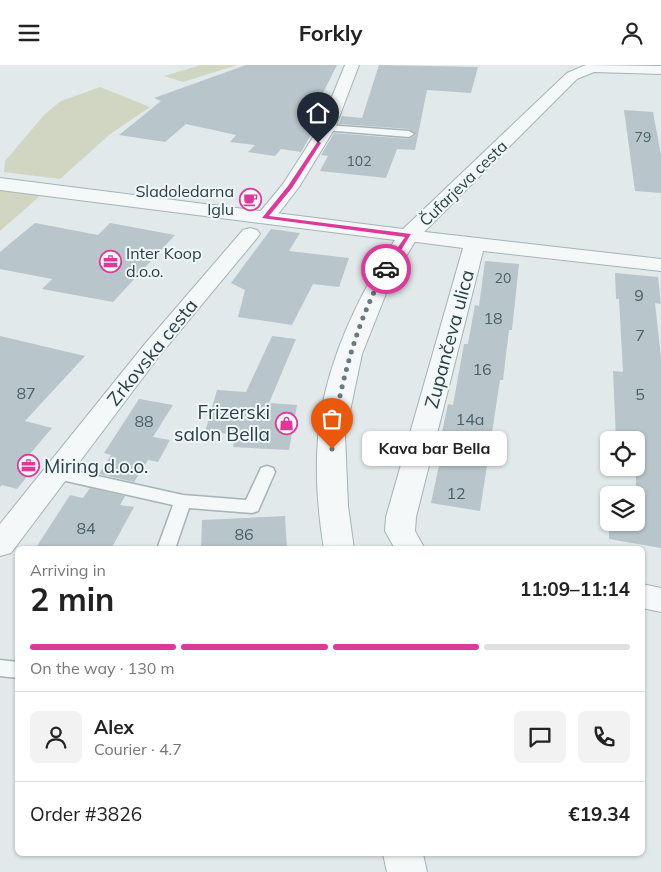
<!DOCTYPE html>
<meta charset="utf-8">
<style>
body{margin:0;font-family:Mulish,sans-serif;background:#f2f2f2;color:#222;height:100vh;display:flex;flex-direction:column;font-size:19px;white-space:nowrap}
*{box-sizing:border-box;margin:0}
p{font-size:16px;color:#767676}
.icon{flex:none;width:28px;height:28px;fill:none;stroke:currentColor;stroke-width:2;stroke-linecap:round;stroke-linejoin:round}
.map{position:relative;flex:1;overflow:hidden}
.panel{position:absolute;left:15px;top:481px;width:630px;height:310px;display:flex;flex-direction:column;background:#fff;border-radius:8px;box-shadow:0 1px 4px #0004}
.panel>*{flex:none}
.buttons{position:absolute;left:600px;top:366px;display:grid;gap:10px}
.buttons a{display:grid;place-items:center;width:45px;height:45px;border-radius:8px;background:#fff;box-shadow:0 1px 4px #0004;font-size:25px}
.pin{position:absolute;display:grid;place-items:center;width:42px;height:42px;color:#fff;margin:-51px -21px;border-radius:50% 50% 50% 0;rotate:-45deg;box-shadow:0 0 5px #0007}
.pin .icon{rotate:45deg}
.courier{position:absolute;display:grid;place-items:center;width:50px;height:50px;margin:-25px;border:4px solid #dd3999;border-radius:50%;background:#fff;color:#222;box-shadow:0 1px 6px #0007}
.bubble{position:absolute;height:35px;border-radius:8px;background:#fff;box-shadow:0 1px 4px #0004;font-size:16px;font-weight:700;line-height:35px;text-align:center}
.head em{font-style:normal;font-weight:700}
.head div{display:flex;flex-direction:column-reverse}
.head{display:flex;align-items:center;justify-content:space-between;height:85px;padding:0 15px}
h1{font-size:32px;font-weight:700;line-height:38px}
.bar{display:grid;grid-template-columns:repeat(4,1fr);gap:8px 5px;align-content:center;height:60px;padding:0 15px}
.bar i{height:6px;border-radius:4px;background:#e0e0e0}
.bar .current{background:#dd3999}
.bar p{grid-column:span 4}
.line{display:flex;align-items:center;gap:12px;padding:0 15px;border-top:1px solid #e0e0e0}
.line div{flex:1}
.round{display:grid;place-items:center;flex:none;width:52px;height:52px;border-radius:8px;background:#f2f2f2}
header{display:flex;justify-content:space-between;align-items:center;height:65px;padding:0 15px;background:#fff;font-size:22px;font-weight:700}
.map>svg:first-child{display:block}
.green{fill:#d0d6c1}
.building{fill:#b8c5ca}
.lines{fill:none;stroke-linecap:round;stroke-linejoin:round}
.service-casing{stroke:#a5b3b6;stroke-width:3}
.minor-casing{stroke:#a5b3b6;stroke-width:2}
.tertiary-casing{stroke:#a5b3b6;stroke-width:2}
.service{fill:#f4f8f9;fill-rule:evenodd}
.minor{fill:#f4f8f9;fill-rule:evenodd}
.tertiary{fill:#f4f8f9;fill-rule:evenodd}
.route{fill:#dd3999}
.done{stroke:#687a7f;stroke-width:5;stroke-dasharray:0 9}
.labels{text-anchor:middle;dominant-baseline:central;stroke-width:4;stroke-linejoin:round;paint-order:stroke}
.far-number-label{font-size:14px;fill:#4b6066}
.far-street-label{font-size:16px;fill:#273f45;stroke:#f1f7f8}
.far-poi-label{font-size:16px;fill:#273f45;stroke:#f1f7f8;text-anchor:end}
.number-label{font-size:16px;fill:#4b6066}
.street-label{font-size:19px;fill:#273f45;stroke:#f1f7f8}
.poi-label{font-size:19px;fill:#273f45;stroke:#f1f7f8;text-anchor:end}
</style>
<header><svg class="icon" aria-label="menu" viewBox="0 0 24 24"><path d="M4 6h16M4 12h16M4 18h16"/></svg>Forkly<svg class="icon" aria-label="person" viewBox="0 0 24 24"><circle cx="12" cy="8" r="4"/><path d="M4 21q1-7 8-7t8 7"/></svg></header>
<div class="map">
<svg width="661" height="807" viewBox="0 0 661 807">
<rect width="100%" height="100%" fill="#e1e9eb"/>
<path class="green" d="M201 0H237L183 17 164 11Z
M100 22 150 42 109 70 60 114 4 107 5 96 45 49 61 36Z
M0 126 41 130 0 166Z"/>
<path class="building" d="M246 0H337L313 48 323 49 301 87 281 84 275 91 248 87 255 80 230 77 236 70 186 59 165 77 119 70 161 36 154 33Z
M379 0 478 2 471 28 427 25 415 85 397 84 386 113 320 106 328 91 321 90 334 68 409 74 416 70 409 64 339 59 342 51 362 53Z
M624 45 653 47 661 90V128L635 126Z
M35 158 98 170 110 158 175 170 113 237 42 224 52 214 0 204V187Z
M271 164 300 168 289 186 349 193 339 222 313 219 292 260 238 252 245 225 231 218Z
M485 196 519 199 512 265H509L503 315H500L480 446 431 438 444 377H440L448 339 453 340 464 279H468L475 240 479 241Z
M615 208 658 212 661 239 655 238 661 293V483L609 474V458H636V430H610V423L636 427V375H616L613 306 623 307 619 234H616Z
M0 271 85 291 25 356 52 363 24 396 37 399 17 424 2 420 0 422Z
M272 271 296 274 269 338 297 340 289 385 233 382 236 369 205 367 217 325 246 327Z
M139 334 173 340 153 372 170 375 158 397 148 395 134 417 99 409 111 390 104 388Z
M90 423 125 431 120 440 134 442 111 484H35L70 430 83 433Z
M285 451 287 484H201L202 455Z"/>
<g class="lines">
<defs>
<path id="service" d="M327 60 409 66 414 69 409 72 324 65 322 63Z
M267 401 273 403 275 407 258 446 252 448 189 443 175 484H157L173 440 57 414 51 412 49 408 51 404 57 402 183 430 246 435 261 403Z
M0 595 18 597V613L0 611Z"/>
<path id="minor" d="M345 0H359L335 63 299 122 272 157H258L255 153 283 119 319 63Z
M250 163 257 165 260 169 257 173 160 290 11 488 0 491V459L144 280 243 165Z
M408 165 661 194V206L483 186 416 452 415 466 425 484H395L385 466 386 452 463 183 401 175 398 171 401 167Z
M642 519 661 523V547L642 543Z"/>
<path id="tertiary" d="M586 0 661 1V9L594 7 577 14 416 175 391 216 362 289 345 370 348 441 354 484H324C318 448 315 409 318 373 323 305 357 231 395 175L0 125V113L403 164 567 8Z
M383 789H423L427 807H387Z"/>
</defs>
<use href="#service" class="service-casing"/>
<use href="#minor" class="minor-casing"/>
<use href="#tertiary" class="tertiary-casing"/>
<use href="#service" class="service"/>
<use href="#minor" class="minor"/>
<use href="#tertiary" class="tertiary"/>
</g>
<path class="route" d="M318 76 321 78 292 123 269 151 411 169 388 206 383 204 405 172 262 153 288 121Z"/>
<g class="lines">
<path class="done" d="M332 384C332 366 336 349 340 331 350 286 363 245 386 204"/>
</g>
<defs>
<symbol id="cafe-ring" viewBox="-11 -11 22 22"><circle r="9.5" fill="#f1f7f8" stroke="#dd3999" stroke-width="1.5"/><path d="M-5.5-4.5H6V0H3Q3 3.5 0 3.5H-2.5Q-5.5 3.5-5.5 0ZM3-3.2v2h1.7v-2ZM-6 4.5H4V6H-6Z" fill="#dd3999"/></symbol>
<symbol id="office-ring" viewBox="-11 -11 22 22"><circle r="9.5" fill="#f1f7f8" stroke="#dd3999" stroke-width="1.5"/><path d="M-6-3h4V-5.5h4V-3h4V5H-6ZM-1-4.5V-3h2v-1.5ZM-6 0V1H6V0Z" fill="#dd3999"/></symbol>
<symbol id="shop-ring" viewBox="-11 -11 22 22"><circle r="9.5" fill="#f1f7f8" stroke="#dd3999" stroke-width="1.5"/><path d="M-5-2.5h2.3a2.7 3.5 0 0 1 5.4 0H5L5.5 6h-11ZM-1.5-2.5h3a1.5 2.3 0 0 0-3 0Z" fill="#dd3999"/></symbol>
</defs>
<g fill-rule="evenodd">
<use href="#cafe-ring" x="238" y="122" width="25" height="25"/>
<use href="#office-ring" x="98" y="184" width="25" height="25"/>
<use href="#shop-ring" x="274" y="346" width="25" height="25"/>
<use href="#office-ring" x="16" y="388" width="25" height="25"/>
</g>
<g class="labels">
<g class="far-number-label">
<text x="643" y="72">79</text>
<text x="359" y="96">102</text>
<text x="503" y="213">20</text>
</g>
<g class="far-street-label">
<text transform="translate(463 118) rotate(-44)">Čufarjeva cesta</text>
</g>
<g class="far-poi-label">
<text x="234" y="126">Sladoledarna<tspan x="234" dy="18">Iglu</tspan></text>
<text x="126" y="188" text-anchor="start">Inter Koop<tspan x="126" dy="18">d.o.o.</tspan></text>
</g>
<g class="number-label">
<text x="639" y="230">9</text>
<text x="493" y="253">18</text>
<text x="640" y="270">7</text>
<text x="482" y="304">16</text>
<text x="26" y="328">87</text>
<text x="640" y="329">5</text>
<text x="470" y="354">14a</text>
<text x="144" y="356">88</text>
<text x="456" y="428">12</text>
<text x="86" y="463">84</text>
<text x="244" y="469">86</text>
</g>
<g class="street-label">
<text transform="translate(449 274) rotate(-75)">Zupančeva ulica</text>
<text transform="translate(152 287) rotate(-51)">Zrkovska cesta</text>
</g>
<g class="poi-label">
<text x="270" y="347">Frizerski<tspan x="270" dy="22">salon Bella</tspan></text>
<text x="44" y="401" text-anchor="start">Miring d.o.o.</text>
</g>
</g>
</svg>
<div class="buttons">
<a><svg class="icon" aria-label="locate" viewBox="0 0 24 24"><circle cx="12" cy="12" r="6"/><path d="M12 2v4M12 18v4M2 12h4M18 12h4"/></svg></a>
<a><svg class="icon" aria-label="layers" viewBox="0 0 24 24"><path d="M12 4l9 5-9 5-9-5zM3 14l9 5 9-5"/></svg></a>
</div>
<div class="pin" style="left:332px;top:384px;background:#ea580c"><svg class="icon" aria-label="bag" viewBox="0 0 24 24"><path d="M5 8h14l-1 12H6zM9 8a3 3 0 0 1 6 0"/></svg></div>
<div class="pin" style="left:318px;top:78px;background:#1f2937"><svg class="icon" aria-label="home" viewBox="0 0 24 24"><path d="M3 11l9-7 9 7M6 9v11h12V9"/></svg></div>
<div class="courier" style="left:386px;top:204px"><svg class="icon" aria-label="car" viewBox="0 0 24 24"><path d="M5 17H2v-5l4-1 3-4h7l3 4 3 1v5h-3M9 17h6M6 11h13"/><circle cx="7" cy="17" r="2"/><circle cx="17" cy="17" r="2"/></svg></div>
<div class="bubble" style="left:362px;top:366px;width:145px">Kava bar Bella</div>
<section class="panel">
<div class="head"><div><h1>2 min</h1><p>Arriving in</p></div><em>11:09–11:14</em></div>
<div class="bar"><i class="current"></i><i class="current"></i><i class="current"></i><i></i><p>On the way · 130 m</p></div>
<div class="line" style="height:90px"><a class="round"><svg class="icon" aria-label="person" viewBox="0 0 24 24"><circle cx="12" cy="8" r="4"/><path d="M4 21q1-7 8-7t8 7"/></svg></a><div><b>Alex</b><p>Courier · 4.7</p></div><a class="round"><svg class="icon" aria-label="chat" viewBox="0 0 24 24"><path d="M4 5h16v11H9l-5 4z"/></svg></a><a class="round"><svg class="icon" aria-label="phone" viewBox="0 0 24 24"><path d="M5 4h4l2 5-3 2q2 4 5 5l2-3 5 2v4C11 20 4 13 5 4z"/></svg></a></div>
<div class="line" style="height:65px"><div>Order #3826</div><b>€19.34</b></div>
</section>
</div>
